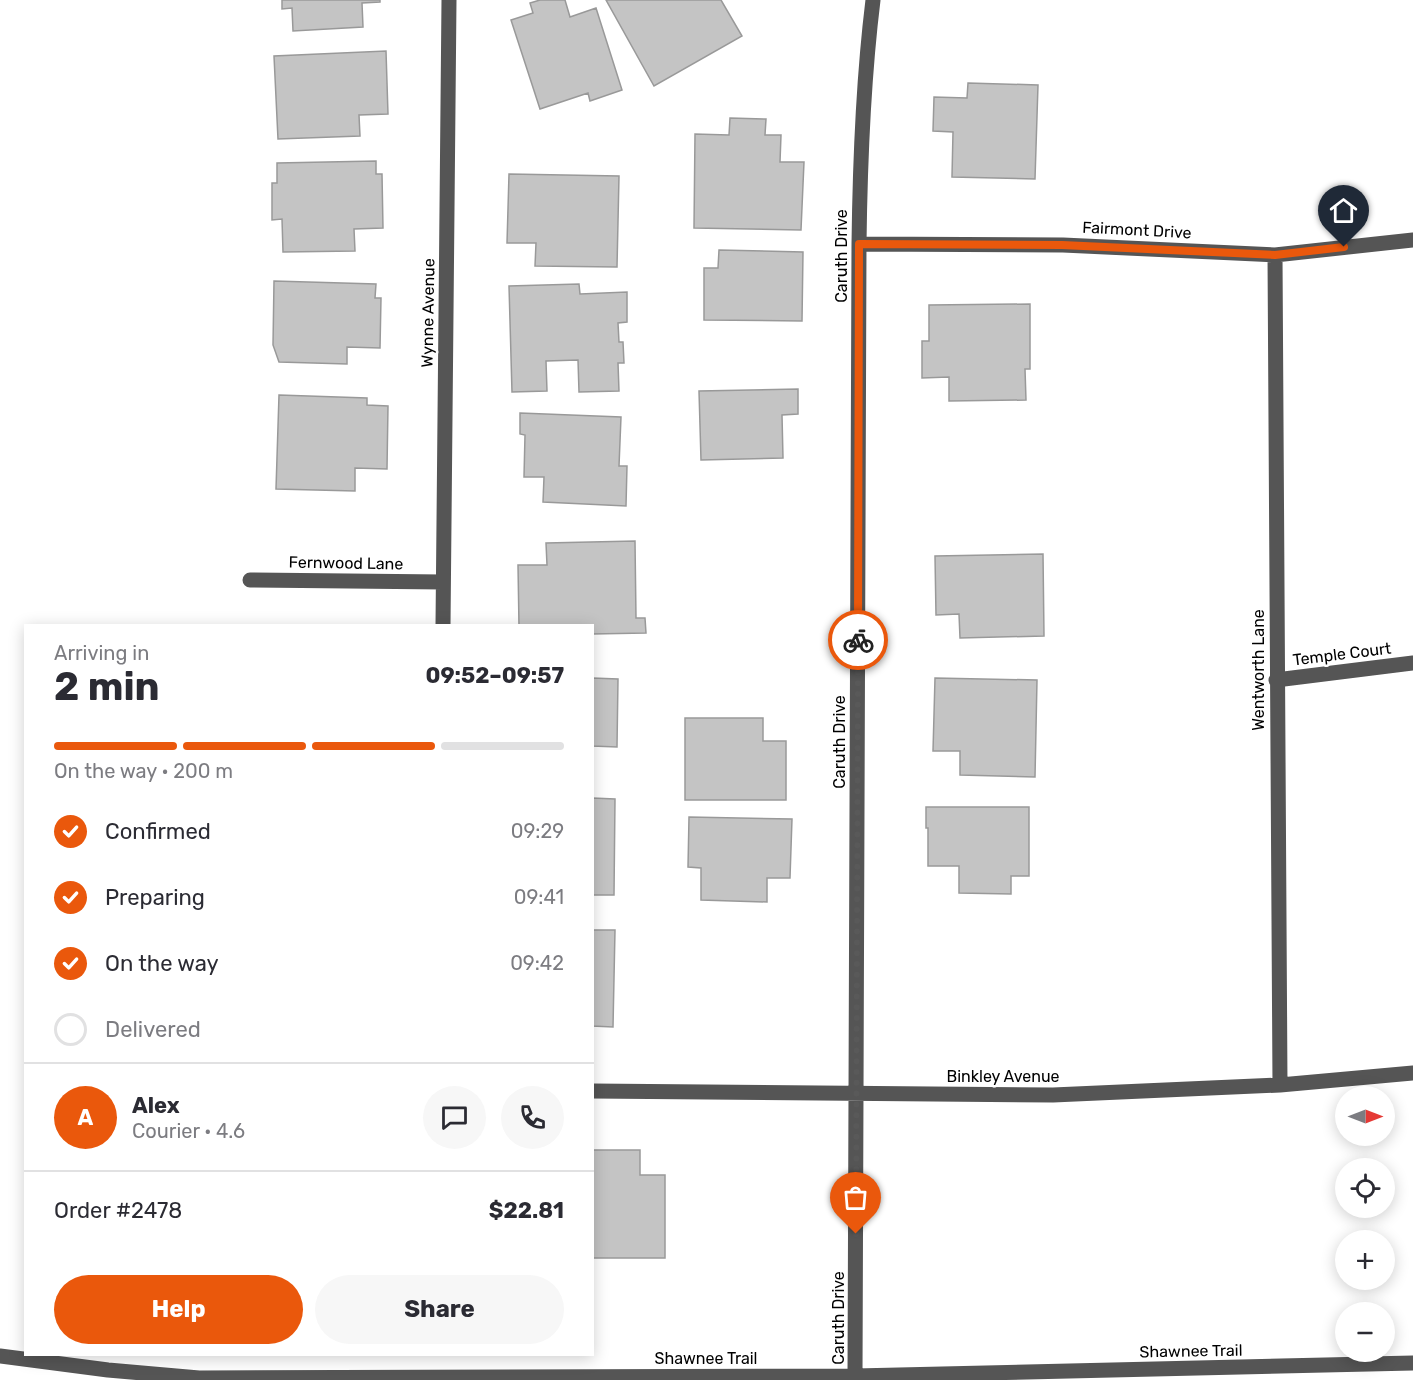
<!DOCTYPE html>
<meta charset="utf-8">
<style>
body{margin:0;font-family:Rubik,sans-serif;background:#f7f7f7;color:#2b2b33;height:100vh;display:flex;flex-direction:column;font-size:22px;white-space:nowrap}
*{box-sizing:border-box;margin:0}
p{font-size:20px;color:#7c7c81}
.icon{flex:none;width:33px;height:33px;fill:none;stroke:currentColor;stroke-width:2;stroke-linecap:round;stroke-linejoin:round}
.map{position:relative;flex:1;overflow:hidden}
.side{position:absolute;left:24px;top:624px;width:570px;height:732px;display:flex;flex-direction:column;background:#fff;border-radius:0px;box-shadow:0 3px 15px #0003}
.side>*{flex:none}
.needle{width:39px;rotate:90deg}
.controls{position:absolute;left:1335px;top:1086px;display:grid;gap:12px}
.controls a{display:grid;place-items:center;width:60px;height:60px;border-radius:50%;background:#fff;box-shadow:0 3px 15px #0003;font-size:30px}
.pin{position:absolute;display:grid;place-items:center;width:51px;height:51px;color:#fff;margin:-62px -26px;border-radius:50% 50% 50% 0;rotate:-45deg;box-shadow:0 0 6px #0007}
.pin .icon{rotate:45deg}
.courier{position:absolute;display:grid;place-items:center;width:60px;height:60px;margin:-30px;border:4px solid #ea580c;border-radius:50%;background:#fff;color:#222;box-shadow:0 2px 8px #0007}
.overview em{font-style:normal;font-weight:700}
.overview div{display:flex;flex-direction:column-reverse}
.overview{display:flex;align-items:center;justify-content:space-between;height:102px;padding:0 30px}
h1{font-size:39px;font-weight:700;line-height:45px}
.bar{display:grid;grid-template-columns:repeat(4,1fr);gap:9px 6px;align-content:center;height:72px;padding:0 30px}
.bar i{height:8px;border-radius:4px;background:#e1e1e2}
.bar .selected{background:#ea580c}
.bar p{grid-column:span 4}
.line{display:flex;align-items:center;gap:15px;padding:0 30px;border-top:2px solid #e1e1e2}
.line div{flex:1}
.round{display:grid;place-items:center;flex:none;width:63px;height:63px;border-radius:32px;background:#f7f7f7}
ol{padding:0 30px;list-style:none}
li{display:flex;align-items:center;gap:18px;height:66px}
li p{margin-inline-start:auto}
li .icon{padding:6px;border-radius:50%;background:#ea580c;color:#fff;stroke-width:4}
li:last-child{color:#7c7c81}
li i{width:33px;height:33px;border:3px solid #e1e1e2;border-radius:50%}
.cta{display:flex;gap:12px;margin-top:auto;padding:12px 30px}
.cta a{flex:1;height:69px;border-radius:36px;background:#ea580c;color:#fff;font-size:24px;font-weight:700;line-height:69px;text-align:center}
.cta a+a{background:#f7f7f7;color:#2b2b33}
.map>svg:first-child{display:block}
.building{fill:#c4c4c4;stroke:#999;stroke-width:1.5}
.lines{fill:none;stroke-linecap:round;stroke-linejoin:round}
.minor{stroke:#555;stroke-width:15}
.done{stroke:#595959;stroke-width:6;stroke-dasharray:0 10.8}
.route{stroke:#ea580c;stroke-width:8}
.labels{text-anchor:middle;dominant-baseline:central;stroke-width:5;stroke-linejoin:round;paint-order:stroke}
.street-label{font-size:16px;fill:#000;stroke:#fff}
</style>
<div class="map">
<svg width="1413" height="1380" viewBox="0 0 1413 1380">
<rect width="100%" height="100%" fill="#fff"/>
<path class="building" d="M282 0H380V2L362 3 363 27 293 31 292 8 282 9Z
M540 0H565L570 17 596 8 622 90 590 101 588 93 540 109 511 20 533 13 530 3Z
M606 0H721L742 36 654 86Z
M386 51 388 114 359 115 360 136 278 139 274 56Z
M968 83 1038 85 1035 179 952 177 953 132 933 131 934 97 967 98Z
M730 118 766 119 765 135H781L780 162H804L801 230 694 228 695 134 729 135Z
M376 161V174H382L383 228 354 229 355 251 283 252 282 219 272 220V183H277V163Z
M509 174 619 176 617 267 535 266 536 243H507Z
M719 250 803 252 802 321 704 320V268H718Z
M274 281 376 284 375 298H381L380 348 347 347V364L279 362 273 345Z
M579 284 580 294 627 292V322L618 323 619 342H623L624 363H618L619 391 579 392 578 360 546 361 547 391 512 392 509 286Z
M1030 304V369H1025L1026 400 949 401V377L922 378V341H929V305Z
M798 389V414L782 415 783 458 701 460 699 391Z
M279 395 367 398V405L388 406 387 469 355 468V491L276 489Z
M520 413 621 417 619 466H627L626 506 543 502 544 477H524L525 435 520 434Z
M635 541 636 618H645L646 633 592 634V626H519L518 565H547L546 543Z
M1043 554 1044 636 960 638 959 614 936 615 935 556Z
M592 678 618 679 617 747 592 746Z
M935 678 1037 680 1035 777 960 775V751H933Z
M685 718H763V741H786V800H685Z
M592 798 615 799 614 895H592Z
M926 807H1029V876H1011V894L959 893V866H928V828H926Z
M689 817 792 819 790 878H767V902L701 900V868L688 867Z
M592 930H615L613 1027 592 1026Z
M592 1150H640V1175H665V1258H592Z"/>
<g class="lines">
<path class="minor" d="M859 244 1063 245 1275 255 1413 240
M1275 255 1280 1085
M250 580 443 582
M443 626 449 0
M1276 680 1413 663
M592 1091 1053 1095 1280 1085 1413 1073
M0 1356 108 1370 199 1378 855 1376 1413 1363
M855 1376 859 244C860 162 863 81 873 0"/>
</g>
<g class="lines">
<path class="done" d="M856 1234 858 640"/>
<path class="route" d="M858 640 859 244 1062 245 1275 255 1344 247"/>
</g>
<g class="labels">
<g class="street-label">
<text transform="translate(1137 230) rotate(3)">Fairmont Drive</text>
<text transform="translate(841 256) rotate(-90)">Caruth Drive</text>
<text transform="translate(428 313) rotate(-89)">Wynne Avenue</text>
<text transform="translate(346 563) rotate(1)">Fernwood Lane</text>
<text transform="translate(1342 654) rotate(-7)">Temple Court</text>
<text transform="translate(1258 670) rotate(-90)">Wentworth Lane</text>
<text transform="translate(839 742) rotate(-90)">Caruth Drive</text>
<text x="1003" y="1076">Binkley Avenue</text>
<text transform="translate(838 1318) rotate(-90)">Caruth Drive</text>
<text transform="translate(1191 1351) rotate(-1)">Shawnee Trail</text>
<text x="706" y="1358">Shawnee Trail</text>
</g>
</g>
</svg>
<div class="controls">
<a><svg class="needle" viewBox="-14 -14 28 28"><path d="M0-13l5 13h-10z" fill="#e53935"/><path d="M0 13l5-13h-10z" fill="#7c7c81"/></svg></a>
<a><svg class="icon" aria-label="locate" viewBox="0 0 24 24"><circle cx="12" cy="12" r="6"/><path d="M12 2v4M12 18v4M2 12h4M18 12h4"/></svg></a>
<a>+</a>
<a>−</a>
</div>
<div class="pin" style="left:856px;top:1234px;background:#ea580c"><svg class="icon" aria-label="bag" viewBox="0 0 24 24"><path d="M5 8h14l-1 12H6zM9 8a3 3 0 0 1 6 0"/></svg></div>
<div class="pin" style="left:1344px;top:247px;background:#1f2937"><svg class="icon" aria-label="home" viewBox="0 0 24 24"><path d="M3 11l9-7 9 7M6 9v11h12V9"/></svg></div>
<div class="courier" style="left:858px;top:640px"><svg class="icon" aria-label="bike" viewBox="0 0 24 24"><circle cx="6" cy="16" r="4"/><circle cx="18" cy="16" r="4"/><path d="M6 16l4-8h5l3 8M10 8l3 8H6M13 5h3"/></svg></div>
<section class="side">
<div class="overview"><div><h1>2 min</h1><p>Arriving in</p></div><em>09:52–09:57</em></div>
<div class="bar"><i class="selected"></i><i class="selected"></i><i class="selected"></i><i></i><p>On the way · 200 m</p></div>
<ol>
<li><svg class="icon" aria-label="check" viewBox="0 0 24 24"><path d="M5 12l5 5 9-10"/></svg>Confirmed<p>09:29</p></li>
<li><svg class="icon" aria-label="check" viewBox="0 0 24 24"><path d="M5 12l5 5 9-10"/></svg>Preparing<p>09:41</p></li>
<li><svg class="icon" aria-label="check" viewBox="0 0 24 24"><path d="M5 12l5 5 9-10"/></svg>On the way<p>09:42</p></li>
<li><i></i>Delivered</li>
</ol>
<div class="line" style="height:108px"><b class="round" style="background:#ea580c;color:#fff">A</b><div><b>Alex</b><p>Courier · 4.6</p></div><a class="round"><svg class="icon" aria-label="chat" viewBox="0 0 24 24"><path d="M4 5h16v11H9l-5 4z"/></svg></a><a class="round"><svg class="icon" aria-label="phone" viewBox="0 0 24 24"><path d="M5 4h4l2 5-3 2q2 4 5 5l2-3 5 2v4C11 20 4 13 5 4z"/></svg></a></div>
<div class="line" style="height:78px"><div>Order #2478</div><b>$22.81</b></div>
<div class="cta"><a>Help</a><a>Share</a></div>
</section>
</div>
